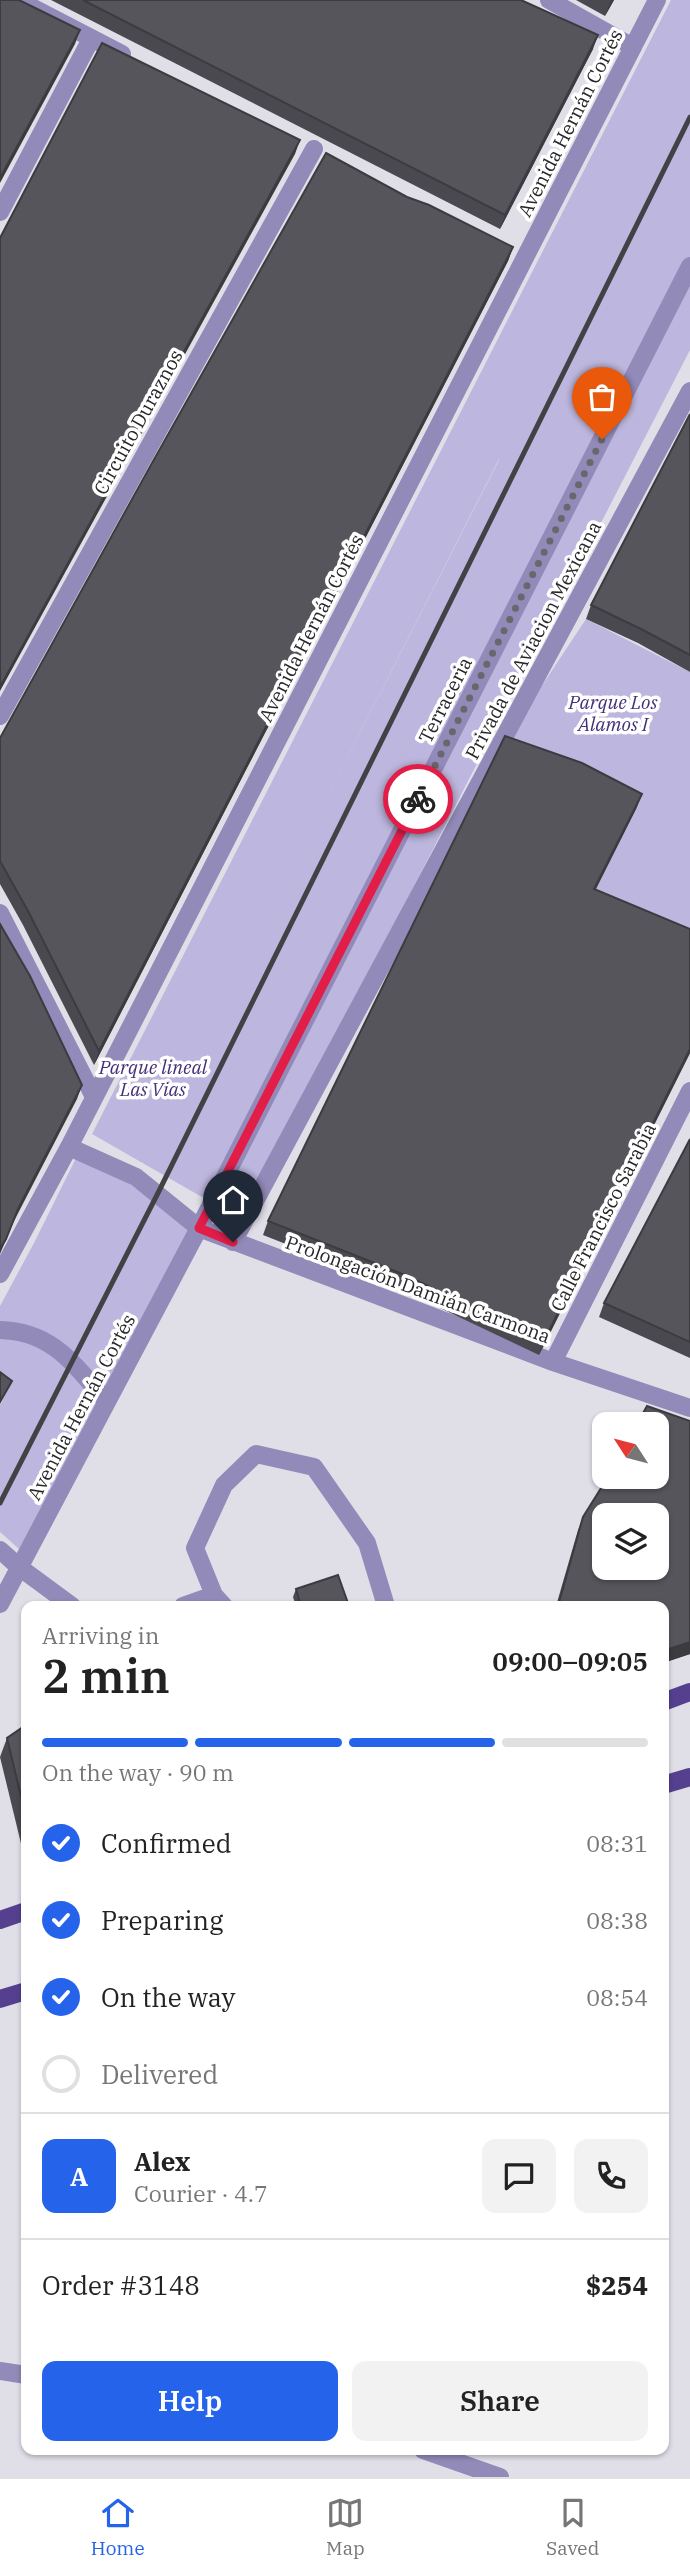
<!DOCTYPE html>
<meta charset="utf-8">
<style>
body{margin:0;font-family:"IBM Plex Serif",serif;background:#f2f2f2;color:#222;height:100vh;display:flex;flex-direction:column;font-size:26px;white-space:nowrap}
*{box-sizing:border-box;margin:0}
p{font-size:23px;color:#767676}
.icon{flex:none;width:38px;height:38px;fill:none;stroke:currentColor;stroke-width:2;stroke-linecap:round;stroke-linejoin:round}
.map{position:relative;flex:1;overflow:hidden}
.panel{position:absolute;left:21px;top:1601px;width:648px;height:854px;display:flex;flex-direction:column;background:#fff;border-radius:14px;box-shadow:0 2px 5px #0004}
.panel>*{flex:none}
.needle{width:46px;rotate:306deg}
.tools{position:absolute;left:592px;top:1412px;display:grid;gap:14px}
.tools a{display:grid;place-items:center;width:77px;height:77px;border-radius:14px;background:#fff;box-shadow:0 2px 5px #0004;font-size:35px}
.pin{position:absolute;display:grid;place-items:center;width:60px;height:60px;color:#fff;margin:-72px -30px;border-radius:50% 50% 50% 0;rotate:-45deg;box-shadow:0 0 7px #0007}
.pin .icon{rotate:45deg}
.courier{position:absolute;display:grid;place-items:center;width:70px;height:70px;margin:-35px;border:5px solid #e11d48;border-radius:50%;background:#fff;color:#222;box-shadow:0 2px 9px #0007}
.headline em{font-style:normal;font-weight:600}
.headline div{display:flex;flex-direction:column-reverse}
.headline{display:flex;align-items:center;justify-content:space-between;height:119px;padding:0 21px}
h1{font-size:46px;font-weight:600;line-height:52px}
.bar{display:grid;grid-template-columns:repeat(4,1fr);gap:10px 7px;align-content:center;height:84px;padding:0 21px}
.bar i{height:9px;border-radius:5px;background:#e0e0e0}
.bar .current{background:#2563eb}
.bar p{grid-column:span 4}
.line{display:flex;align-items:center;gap:18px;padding:0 21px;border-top:2px solid #e0e0e0}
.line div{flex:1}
.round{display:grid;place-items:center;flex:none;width:74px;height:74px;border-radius:14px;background:#f2f2f2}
ol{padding:0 21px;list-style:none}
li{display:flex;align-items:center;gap:21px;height:77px}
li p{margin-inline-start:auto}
li .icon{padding:7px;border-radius:50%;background:#2563eb;color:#fff;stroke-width:4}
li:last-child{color:#767676}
li i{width:38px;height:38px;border:4px solid #e0e0e0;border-radius:50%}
.action{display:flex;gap:14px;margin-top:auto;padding:14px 21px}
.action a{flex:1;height:80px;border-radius:14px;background:#2563eb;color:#fff;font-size:28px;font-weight:600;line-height:80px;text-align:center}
.action a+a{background:#f2f2f2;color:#222}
.tabs{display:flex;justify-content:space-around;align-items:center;height:98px;border-top:2px solid #e0e0e0;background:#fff;font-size:19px;color:#767676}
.tabs a{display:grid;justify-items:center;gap:4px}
.tabs .current{color:#2563eb}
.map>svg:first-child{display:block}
.green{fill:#bdb6de;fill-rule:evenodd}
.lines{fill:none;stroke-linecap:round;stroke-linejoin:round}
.lane{stroke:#928ab8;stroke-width:18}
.street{stroke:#928ab8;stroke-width:18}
.primary{stroke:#554090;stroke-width:18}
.rail{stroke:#424246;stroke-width:5}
.wall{fill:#4a494f;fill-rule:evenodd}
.shaded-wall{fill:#3c3c40}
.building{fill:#56555c;stroke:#3c3c40;stroke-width:2;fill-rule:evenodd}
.done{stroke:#68676c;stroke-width:7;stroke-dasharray:0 12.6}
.route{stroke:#e11d48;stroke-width:9}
.labels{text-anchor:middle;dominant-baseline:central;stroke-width:7;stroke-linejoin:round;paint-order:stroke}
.street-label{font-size:19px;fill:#27272a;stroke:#fff}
.park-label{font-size:19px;font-style:italic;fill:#443079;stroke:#fff}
</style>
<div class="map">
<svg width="690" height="2477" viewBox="0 0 690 2477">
<rect width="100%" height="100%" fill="#e0dfe8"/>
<path class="green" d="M671 0H690V350L242 1220 92 1134ZM499 459V460L303 845Z
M586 619 690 672V945L589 903 636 807 500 749Z
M78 1154 130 1184 195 1228 19 1549 0 1532V1405L9 1388 0 1382V1306L34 1243Z"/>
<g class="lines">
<path class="lane" d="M19 1567 72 1606
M214 1595 195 1548 224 1485 256 1454 314 1467 367 1543 386 1606
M183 1606 214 1595 224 1606"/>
<path class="street" d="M18 0 122 54
M549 0 633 47
M0 212 91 39
M0 716 314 149
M0 913 94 1097
M69 1147 136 1177 199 1228 553 1362 690 1408
M233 1242 690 391
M0 1274 69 1147 657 0
M0 1330C53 1331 75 1366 107 1402
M553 1362 690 1091
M0 1550 19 1567
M0 1604 199 1228 690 266
M0 2371 26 2375
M423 2450 500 2477"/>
<path class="primary" d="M663 1702 690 1692
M663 1785 690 1777
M0 1920 26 1911
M0 1999 26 1991"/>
<path class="rail" d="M0 1503 158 1193 690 117"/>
</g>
<path class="wall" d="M51 0H521L593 49 500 229Z
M576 0H614L605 16Z
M407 197 513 247 508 261 94 1065 23 925 0 884V738Z
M690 414V672L638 643 586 619 591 605Z
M637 807 595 890 690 929V1053L539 1355 400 1289 263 1235 268 1221Z
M690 1139V1358L599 1317 604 1303Z
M647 1406 690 1421V1654L663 1663V1606H556L578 1530 583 1517 608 1477H656V1424H637ZM604 1516H656V1568H604Z
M296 1589 349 1606H296L293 1597Z
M26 1725V1864L0 1757 7 1738Z"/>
<path class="shaded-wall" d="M611 0H614L605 16Z
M80 30 75 44 0 183V178Z
M598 35 593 49 500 229 505 215Z
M300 140 295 154 0 691V687Z
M513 247 508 261 94 1065 99 1051Z
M642 794 637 807 589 903 594 889Z
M690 1049V1053L539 1355 544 1341Z
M82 1085 77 1099 13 1223 0 1254V1249L18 1209Z
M690 1642V1654L663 1663V1651Z"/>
<path class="building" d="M0 0H19L80 30 0 178Z
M83 0H521L598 35 505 215Z
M102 43 300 140 0 687V238Z
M326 153 407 197 429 205 513 247 99 1051 28 911 0 861V738L152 463Z
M690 414V655L643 630 591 605Z
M505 736 582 763 642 794 594 889 690 929V1049L544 1341 405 1275 268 1221Z
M0 924 30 976 82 1085 18 1209 6 1239 0 1249Z
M690 1139V1342L604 1303Z
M0 1372 12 1381 0 1402Z
M647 1406 690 1421V1642L663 1651V1606H558L583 1517 608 1477H656V1424H637ZM604 1516H656V1568H604Z
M338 1575 349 1606H301L296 1589Z
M26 1725V1817L7 1738Z"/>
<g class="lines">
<path class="done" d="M418 799 602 439"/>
<path class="route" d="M233 1242 199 1228 418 799"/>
</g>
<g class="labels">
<g class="street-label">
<text transform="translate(570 123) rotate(-63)">Avenida Hernán Cortés</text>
<text transform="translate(138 422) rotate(-61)">Circuito Duraznos</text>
<text transform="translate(311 628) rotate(-63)">Avenida Hernán Cortés</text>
<text transform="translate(533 640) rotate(-62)">Privada de Aviacion Mexicana</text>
<text transform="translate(445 700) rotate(-63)">Terraceria</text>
<text transform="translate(603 1217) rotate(-63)">Calle Francisco Sarabia</text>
<text transform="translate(418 1289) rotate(20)">Prolongación Damián Carmona</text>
<text transform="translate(81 1407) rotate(-62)">Avenida Hernán Cortés</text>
</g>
<g class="park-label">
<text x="613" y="702">Parque Los<tspan x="613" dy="22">Alamos I</tspan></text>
<text x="153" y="1067">Parque lineal<tspan x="153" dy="22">Las Vias</tspan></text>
</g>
</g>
</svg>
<div class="tools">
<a><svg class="needle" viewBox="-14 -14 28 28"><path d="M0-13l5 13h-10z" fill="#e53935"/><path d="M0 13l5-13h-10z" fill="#767676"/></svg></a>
<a><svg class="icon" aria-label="layers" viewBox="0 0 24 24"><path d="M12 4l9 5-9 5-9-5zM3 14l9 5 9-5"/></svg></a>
</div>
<div class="pin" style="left:602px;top:439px;background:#ea580c"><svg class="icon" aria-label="bag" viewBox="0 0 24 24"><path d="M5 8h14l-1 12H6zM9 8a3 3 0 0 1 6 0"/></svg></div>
<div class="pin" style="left:233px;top:1242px;background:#1f2937"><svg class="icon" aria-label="home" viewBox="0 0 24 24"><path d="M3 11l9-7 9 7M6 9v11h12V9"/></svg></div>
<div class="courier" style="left:418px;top:799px"><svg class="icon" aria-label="bike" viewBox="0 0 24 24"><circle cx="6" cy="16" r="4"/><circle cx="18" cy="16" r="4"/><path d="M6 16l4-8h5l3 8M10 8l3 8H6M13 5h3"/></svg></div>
<section class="panel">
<div class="headline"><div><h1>2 min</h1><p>Arriving in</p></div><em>09:00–09:05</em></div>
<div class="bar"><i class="current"></i><i class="current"></i><i class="current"></i><i></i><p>On the way · 90 m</p></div>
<ol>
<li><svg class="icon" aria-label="check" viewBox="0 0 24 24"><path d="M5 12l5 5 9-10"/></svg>Confirmed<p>08:31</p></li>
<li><svg class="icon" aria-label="check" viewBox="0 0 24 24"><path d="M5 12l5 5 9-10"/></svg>Preparing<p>08:38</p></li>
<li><svg class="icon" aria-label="check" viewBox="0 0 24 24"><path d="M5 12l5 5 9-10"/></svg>On the way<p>08:54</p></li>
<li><i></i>Delivered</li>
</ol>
<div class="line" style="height:126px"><b class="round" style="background:#2563eb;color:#fff">A</b><div><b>Alex</b><p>Courier · 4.7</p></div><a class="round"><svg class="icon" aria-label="chat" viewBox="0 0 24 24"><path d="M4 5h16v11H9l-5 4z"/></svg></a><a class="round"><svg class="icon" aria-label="phone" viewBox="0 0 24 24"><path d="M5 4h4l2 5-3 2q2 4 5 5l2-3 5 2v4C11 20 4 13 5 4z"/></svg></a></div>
<div class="line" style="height:91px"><div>Order #3148</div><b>$254</b></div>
<div class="action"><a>Help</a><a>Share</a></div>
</section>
</div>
<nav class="tabs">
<a class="current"><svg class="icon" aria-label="home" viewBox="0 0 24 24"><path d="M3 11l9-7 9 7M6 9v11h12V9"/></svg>Home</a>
<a><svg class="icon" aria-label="map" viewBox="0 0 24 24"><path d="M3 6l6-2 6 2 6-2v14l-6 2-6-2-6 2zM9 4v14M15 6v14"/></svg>Map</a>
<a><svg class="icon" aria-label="saved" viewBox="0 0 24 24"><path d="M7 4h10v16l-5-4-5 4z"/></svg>Saved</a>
</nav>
